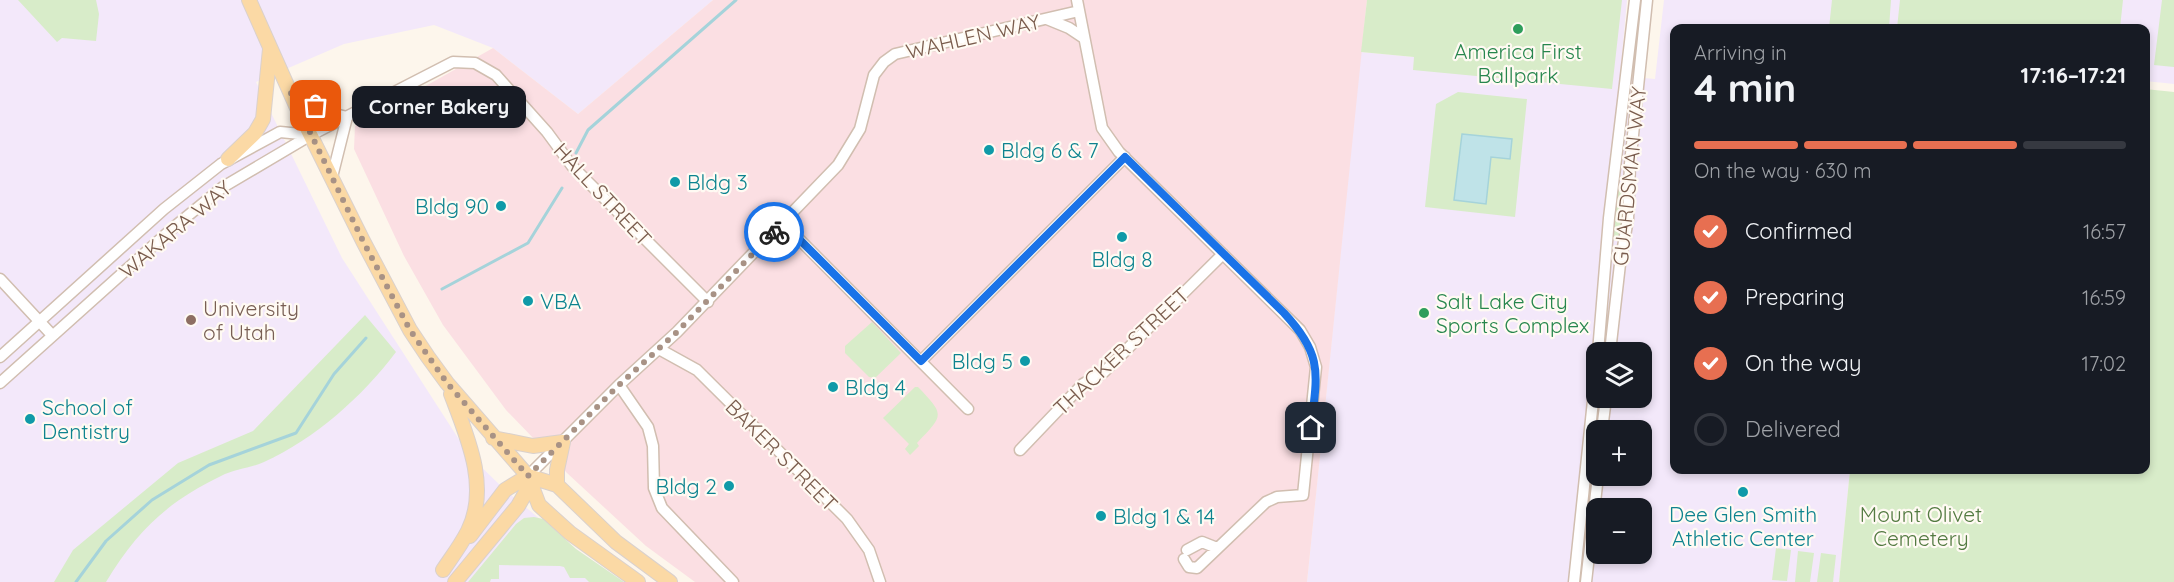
<!DOCTYPE html>
<meta charset="utf-8">
<style>
body{margin:0;font-family:Quicksand,sans-serif;background:#20242c;color:#f1f3f6;height:100vh;display:flex;flex-direction:column;font-size:22px;white-space:nowrap}
*{box-sizing:border-box;margin:0}
p{font-size:20px;color:#9ea1a6}
.icon{flex:none;width:33px;height:33px;fill:none;stroke:currentColor;stroke-width:2;stroke-linecap:round;stroke-linejoin:round}
.map{position:relative;flex:1;overflow:hidden}
.sheet{position:absolute;left:1670px;top:24px;width:480px;height:450px;display:flex;flex-direction:column;background:#171b24;border-radius:12px;box-shadow:0 3px 9px #0003}
.sheet>*{flex:none}
.controls{position:absolute;left:1586px;top:342px;display:grid;gap:12px}
.controls a{display:grid;place-items:center;width:66px;height:66px;border-radius:12px;background:#171b24;box-shadow:0 3px 9px #0003;font-size:30px}
.pin{position:absolute;display:grid;place-items:center;width:51px;height:51px;color:#fff;margin:-26px;border-radius:12px;box-shadow:0 3px 9px #0006}
.courier{position:absolute;display:grid;place-items:center;width:60px;height:60px;margin:-30px;border:4px solid #1a73e8;border-radius:50%;background:#fff;color:#222;box-shadow:0 2px 8px #0007}
.bubble{position:absolute;height:42px;border-radius:12px;background:#171b24;box-shadow:0 3px 9px #0003;font-size:20px;font-weight:800;line-height:42px;text-align:center}
.head em{font-style:normal;font-weight:800}
.head div{display:flex;flex-direction:column-reverse}
.head{display:flex;align-items:center;justify-content:space-between;height:102px;padding:0 24px}
h1{font-size:39px;font-weight:800;line-height:45px}
.bar{display:grid;grid-template-columns:repeat(4,1fr);gap:9px 6px;align-content:center;height:72px;padding:0 24px}
.bar i{height:8px;border-radius:4px;background:#363941}
.bar .selected{background:#e76f51}
.bar p{grid-column:span 4}
ol{padding:0 24px;list-style:none}
li{display:flex;align-items:center;gap:18px;height:66px}
li p{margin-inline-start:auto}
li .icon{padding:6px;border-radius:50%;background:#e76f51;color:#fff;stroke-width:4}
li:last-child{color:#9ea1a6}
li i{width:33px;height:33px;border:3px solid #363941;border-radius:50%}
.map>svg:first-child{display:block}
.education{fill:#f3e8fa;fill-rule:evenodd}
.medical{fill:#fbdfe3}
.green{fill:#d8ecc9}
.water{fill:#bfe3e8;stroke:#a5d3da;stroke-width:1.5}
.lines{fill:none;stroke-linecap:round;stroke-linejoin:round}
.stream{stroke:#a5d3da;stroke-width:3}
.minor-casing{stroke:#d1beb0;stroke-width:13}
.major-casing{stroke:#dad1cd;stroke-width:16}
.minor{stroke:#fff;stroke-width:10}
.major{stroke:#fbd9a5;stroke-width:14}
.done{stroke:#a89285;stroke-width:6;stroke-dasharray:0 10.8}
.route{stroke:#1a73e8;stroke-width:8}
.leisure-dot{fill:#2e9e5b;stroke:#fffaf3;stroke-width:2}
.culture-dot{fill:#0f9aa8;stroke:#fffaf3;stroke-width:2}
.education-dot{fill:#8d6e63;stroke:#fffaf3;stroke-width:2}
.labels{text-anchor:middle;dominant-baseline:central;stroke-width:4.5;stroke-linejoin:round;paint-order:stroke}
.street-label{font-size:21px;fill:#7a5c4d;stroke:#fffaf3}
.leisure-label{font-size:21px;fill:#27864d;stroke:#fffaf3}
.culture-label{font-size:21px;fill:#0d838f;stroke:#fffaf3;text-anchor:start}
.education-label{font-size:21px;fill:#785e54;stroke:#fffaf3;text-anchor:start}
.park-label{font-size:21px;fill:#537a41;stroke:#fffaf3}
</style>
<div class="map">
<svg width="2174" height="582" viewBox="0 0 2174 582">
<rect width="100%" height="100%" fill="#fdf6ec"/>
<path class="education" d="M0 0H713L578 114 493 48 434 25 344 44 256 82 342 258 469 455 505 490 576 549 624 582H0Z
M1421 0H1627L1620 76 1655 79 1664 0H1901L1897 28H1674V470H1850L1839 582H1307L1361 52 1414 57ZM1596 352H1641V398H1596ZM1596 430H1641V476H1596ZM1596 508H1641V554H1596Z
M2121 0H2174V84L2145 81V28H2118Z"/>
<path class="medical" d="M713 0H1367L1307 582H695L646 546 567 473 506 410 443 325 404 256 354 149 355 126 493 48 578 114Z"/>
<path class="green" d="M18 0H96L99 14 96 41 62 38 57 42Z
M1367 0H1622L1612 89 1413 70 1414 57 1361 52Z
M1832 0H1891L1889 28H1829Z
M1900 0H2123L2120 28H1897Z
M2162 0H2174V67L2154 65Z
M2145 89 2174 92V582H1839L1850 470H2145Z
M1458 92 1527 99 1515 217 1425 207 1436 104Z
M1620 187 1625 189 1622 231 1618 240 1615 241C1607 227 1613 201 1620 187Z
M365 315 396 352C363 396 315 439 264 462 251 468 234 469 221 476 167 502 137 531 106 582H54L73 550 178 463 253 431Z
M872 322 901 353 875 378 869 377 845 353V346Z
M915 387H918C945 415 944 415 917 443L919 446 910 455 905 449 909 444 883 418Z
M534 517 543 519 576 549 624 582H589L585 578H570L564 567 560 566 499 565V579H491L490 582H468L516 524 524 518Z
M1776 548 1791 550 1787 581 1772 580Z
M1798 551 1814 553 1810 582H1795Z
M1821 553 1836 555 1833 582H1817Z"/>
<path class="water" d="M1462 134 1512 139 1510 159 1491 157 1486 204 1454 200Z"/>
<g class="lines">
<path class="stream" d="M576 153 588 130 736 0
M442 289 528 243 562 188
M76 582 106 541 152 500 209 465 296 433 334 374 366 338"/>
<defs>
<path id="minor" d="M1077 0 1102 128 1119 152 1300 330 1310 347 1316 367 1303 495 1277 497 1266 502 1197 568 1189 567 1184 559
M1047 19 1069 28 1084 38
M290 91 331 113 347 117
M332 177 347 117
M783 223 968 409
M0 279 52 335
M659 349 697 370 847 519 869 550 880 582
M1598 352 1609 218 1635 0
M1610 352 1620 264 1628 219 1630 164 1647 0
M0 357 164 209 221 164 280 132 311 135
M921 361 1125 157
M0 383 174 227 223 187 311 135 453 62 475 63 496 75 547 132 572 166 708 302
M619 385 648 427 653 446 654 488 662 508 733 582
M1602 430 1606 398
M1020 450 1083 384 1104 372 1223 254
M528 476 619 385 677 332 838 165 860 129 874 75 884 62 895 54 1079 11
M1187 550 1202 542 1217 548
M1574 582 1596 372
M1586 582 1598 476"/>
<path id="major" d="M249 0 298 110 363 241 410 330 428 357 447 383 528 476 539 505 570 533 638 582
M228 159 255 133 263 119 270 49
M493 438 533 446 563 442
M528 476 557 485 616 542 670 582
M557 485V470L563 442
M470 536 505 490 528 476
M443 570C451 558 461 545 468 531 490 487 467 436 451 394
M455 582 518 506 526 492 528 477"/>
</defs>
<use href="#minor" class="minor-casing"/>
<use href="#major" class="major-casing"/>
<use href="#minor" class="minor"/>
<use href="#major" class="major"/>
</g>
<g class="lines">
<path class="done" d="M316 106 290 91 363 241 410 330 447 383 528 476 619 385 677 332 774 232"/>
<path class="route" d="M774 232 783 223 921 361 1125 157 1284 313C1324 356 1317 374 1311 428"/>
</g>
<g class="leisure-dot">
<circle cx="1518" cy="29" r="6"/>
<circle cx="1424" cy="313" r="6"/>
</g>
<g class="culture-dot">
<circle cx="989" cy="150" r="6"/>
<circle cx="675" cy="182" r="6"/>
<circle cx="501" cy="206" r="6"/>
<circle cx="1122" cy="237" r="6"/>
<circle cx="528" cy="301" r="6"/>
<circle cx="1025" cy="361" r="6"/>
<circle cx="833" cy="387" r="6"/>
<circle cx="30" cy="419" r="6"/>
<circle cx="729" cy="486" r="6"/>
<circle cx="1743" cy="492" r="6"/>
<circle cx="1101" cy="516" r="6"/>
</g>
<circle class="education-dot" cx="191" cy="320" r="6"/>
<g class="labels">
<g class="street-label">
<text transform="translate(973 36) rotate(-13)">WAHLEN WAY</text>
<text transform="translate(1629 176) rotate(-84)">GUARDSMAN WAY</text>
<text transform="translate(603 194) rotate(47)">HALL STREET</text>
<text transform="translate(175 229) rotate(-40)">WAKARA WAY</text>
<text transform="translate(1121 351) rotate(-43)">THACKER STREET</text>
<text transform="translate(782 455) rotate(45)">BAKER STREET</text>
</g>
<g class="leisure-label">
<text x="1518" y="51">America First<tspan x="1518" dy="24">Ballpark</tspan></text>
<text x="1436" y="301" text-anchor="start">Salt Lake City<tspan x="1436" dy="24">Sports Complex</tspan></text>
</g>
<g class="culture-label">
<text x="1001" y="150">Bldg 6 &amp; 7</text>
<text x="687" y="182">Bldg 3</text>
<text x="489" y="206" text-anchor="end">Bldg 90</text>
<text x="1122" y="259" text-anchor="middle">Bldg 8</text>
<text x="540" y="301">VBA</text>
<text x="1013" y="361" text-anchor="end">Bldg 5</text>
<text x="845" y="387">Bldg 4</text>
<text x="42" y="407">School of<tspan x="42" dy="24">Dentistry</tspan></text>
<text x="717" y="486" text-anchor="end">Bldg 2</text>
<text x="1743" y="514" text-anchor="middle">Dee Glen Smith<tspan x="1743" dy="24">Athletic Center</tspan></text>
<text x="1113" y="516">Bldg 1 &amp; 14</text>
</g>
<g class="education-label">
<text x="203" y="308">University<tspan x="203" dy="24">of Utah</tspan></text>
</g>
<g class="park-label">
<text x="1921" y="514">Mount Olivet<tspan x="1921" dy="24">Cemetery</tspan></text>
</g>
</g>
</svg>
<div class="controls">
<a><svg class="icon" aria-label="layers" viewBox="0 0 24 24"><path d="M12 4l9 5-9 5-9-5zM3 14l9 5 9-5"/></svg></a>
<a>+</a>
<a>−</a>
</div>
<div class="pin" style="left:316px;top:106px;background:#ea580c"><svg class="icon" aria-label="bag" viewBox="0 0 24 24"><path d="M5 8h14l-1 12H6zM9 8a3 3 0 0 1 6 0"/></svg></div>
<div class="pin" style="left:1311px;top:428px;background:#1f2937"><svg class="icon" aria-label="home" viewBox="0 0 24 24"><path d="M3 11l9-7 9 7M6 9v11h12V9"/></svg></div>
<div class="courier" style="left:774px;top:232px"><svg class="icon" aria-label="bike" viewBox="0 0 24 24"><circle cx="6" cy="16" r="4"/><circle cx="18" cy="16" r="4"/><path d="M6 16l4-8h5l3 8M10 8l3 8H6M13 5h3"/></svg></div>
<div class="bubble" style="left:352px;top:86px;width:174px">Corner Bakery</div>
<section class="sheet">
<div class="head"><div><h1>4 min</h1><p>Arriving in</p></div><em>17:16–17:21</em></div>
<div class="bar"><i class="selected"></i><i class="selected"></i><i class="selected"></i><i></i><p>On the way · 630 m</p></div>
<ol>
<li><svg class="icon" aria-label="check" viewBox="0 0 24 24"><path d="M5 12l5 5 9-10"/></svg>Confirmed<p>16:57</p></li>
<li><svg class="icon" aria-label="check" viewBox="0 0 24 24"><path d="M5 12l5 5 9-10"/></svg>Preparing<p>16:59</p></li>
<li><svg class="icon" aria-label="check" viewBox="0 0 24 24"><path d="M5 12l5 5 9-10"/></svg>On the way<p>17:02</p></li>
<li><i></i>Delivered</li>
</ol>
</section>
</div>
